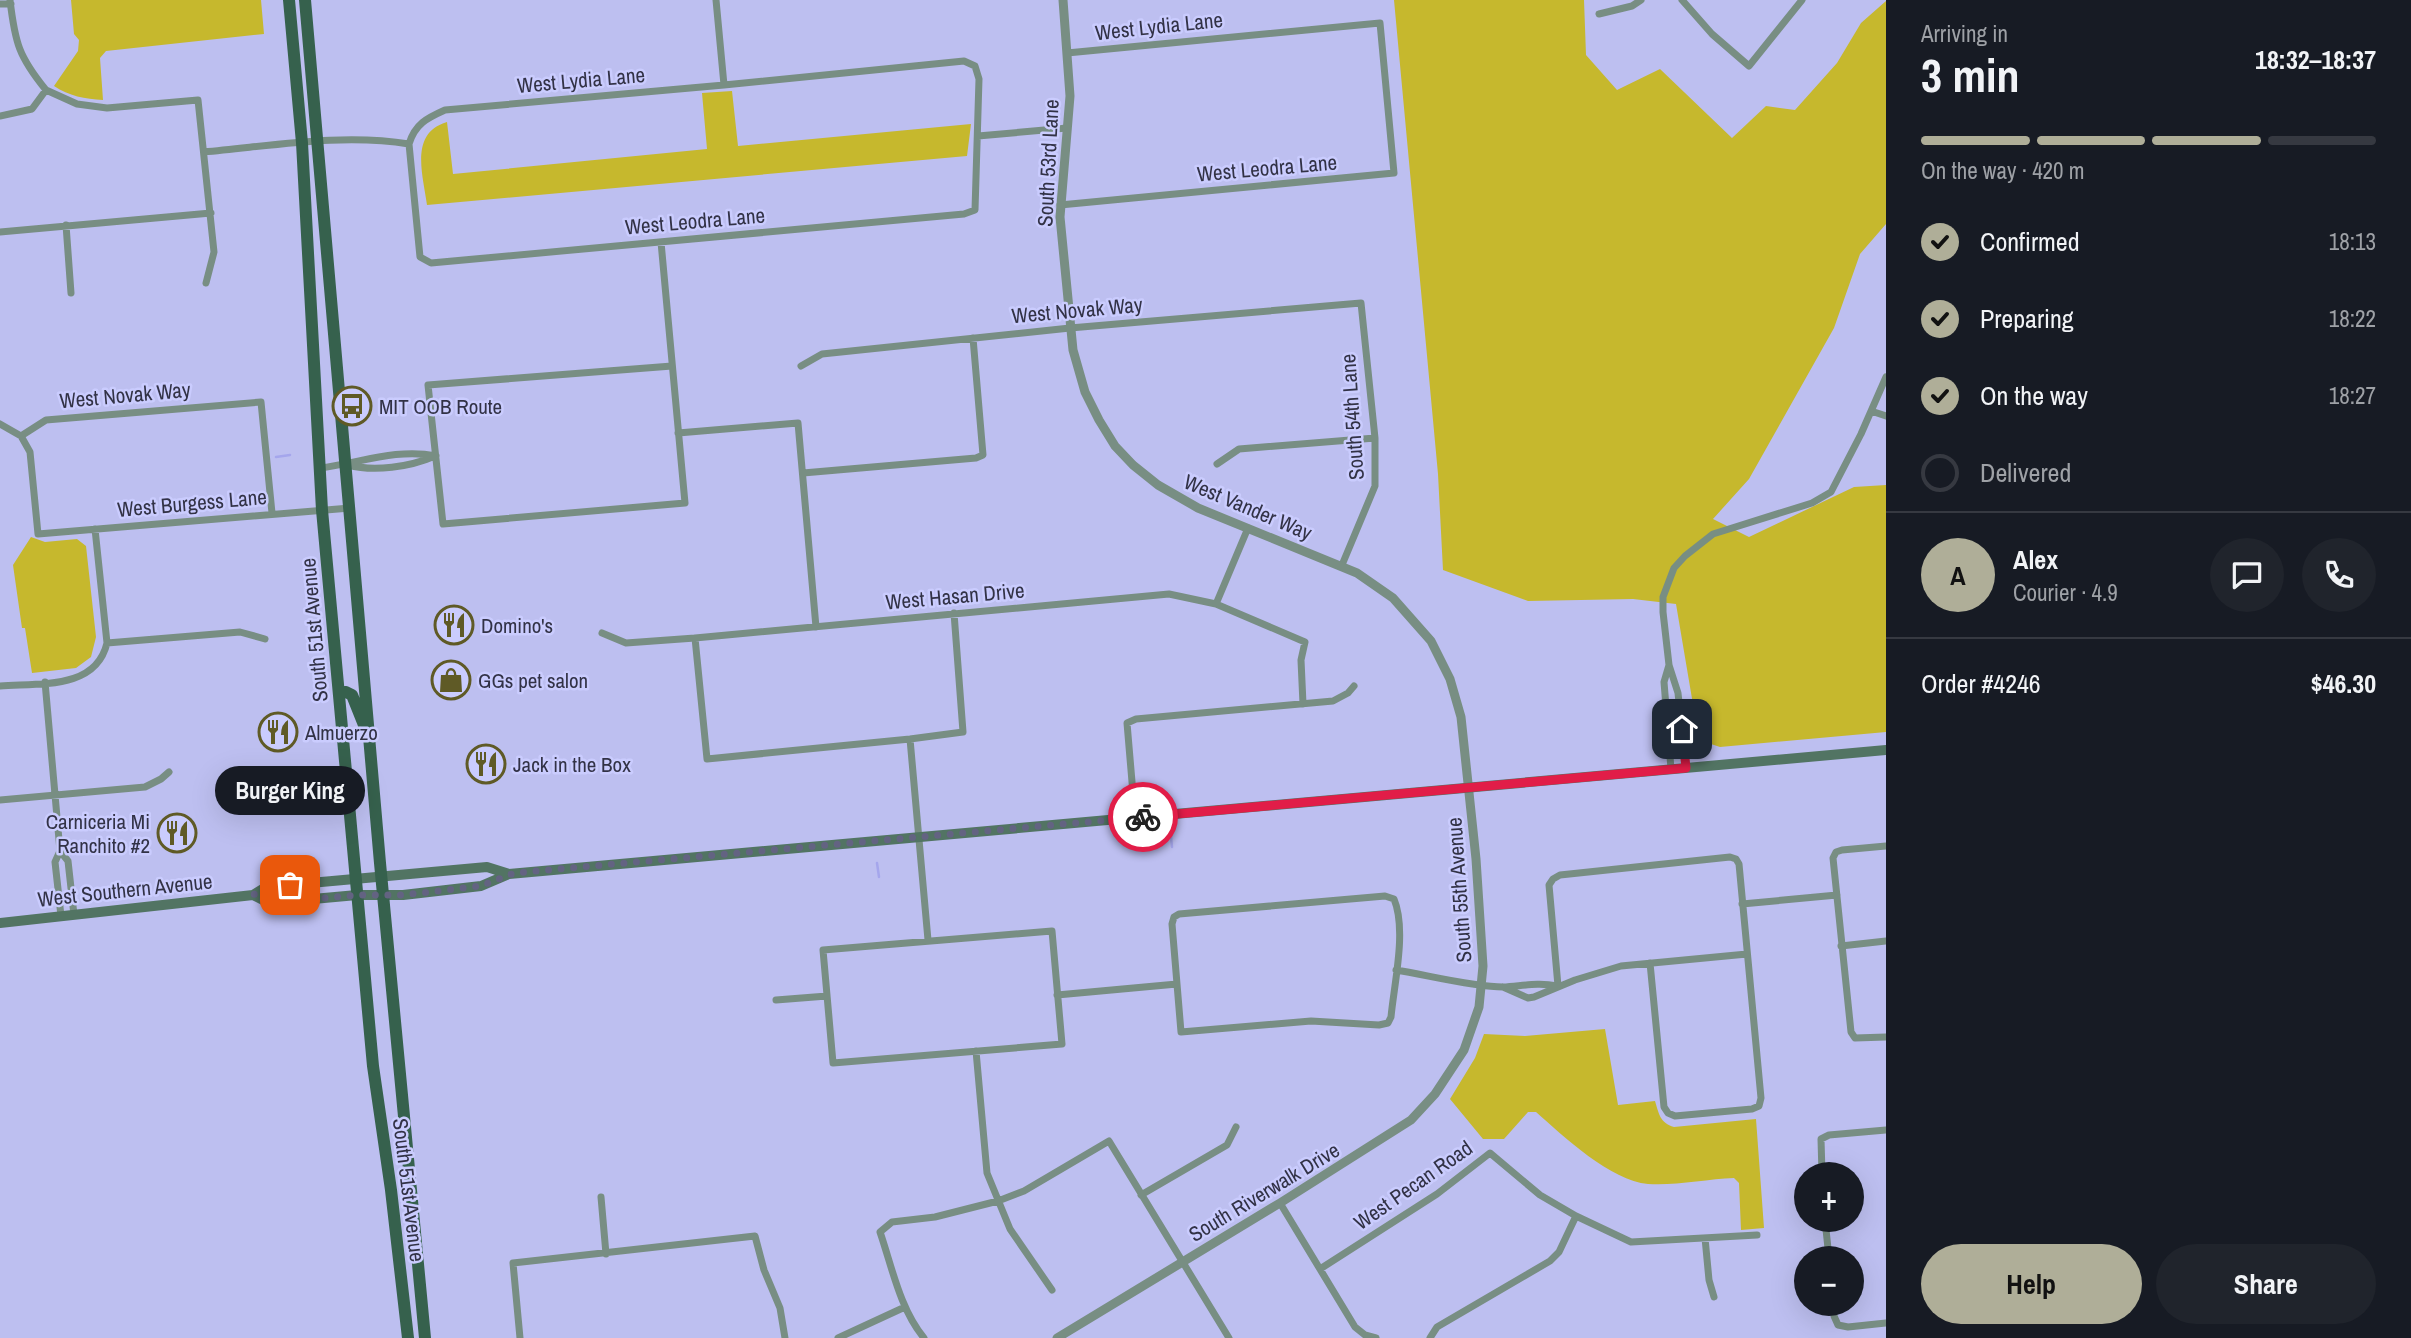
<!DOCTYPE html>
<meta charset="utf-8">
<style>
body{margin:0;font-family:"Archivo Narrow",sans-serif;background:#20242c;color:#f1f3f6;height:100vh;display:flex;flex-direction:column;font-size:26px;white-space:nowrap}
*{box-sizing:border-box;margin:0}
p{font-size:23px;color:#9ea1a6}
.icon{flex:none;width:38px;height:38px;fill:none;stroke:currentColor;stroke-width:2;stroke-linecap:round;stroke-linejoin:round}
.map{position:relative;flex:1;overflow:hidden}
.side{display:flex;flex-direction:column;background:#171b24;width:525px}
.side>*{flex:none}
.buttons{position:absolute;left:1794px;top:1162px;display:grid;gap:14px}
.buttons a{display:grid;place-items:center;width:70px;height:70px;border-radius:50%;background:#171b24;box-shadow:0 7px 28px #0002;font-size:35px}
.pin{position:absolute;display:grid;place-items:center;width:60px;height:60px;color:#fff;margin:-30px;border-radius:14px;box-shadow:0 4px 10px #0006}
.courier{position:absolute;display:grid;place-items:center;width:70px;height:70px;margin:-35px;border:5px solid #e11d48;border-radius:50%;background:#fff;color:#222;box-shadow:0 2px 9px #0007}
.bubble{position:absolute;height:49px;border-radius:24px;background:#171b24;box-shadow:0 7px 28px #0002;font-size:23px;font-weight:800;line-height:49px;text-align:center}
.overview em{font-style:normal;font-weight:800}
.overview div{display:flex;flex-direction:column-reverse}
.overview{display:flex;align-items:center;justify-content:space-between;height:119px;padding:0 35px}
h1{font-size:46px;font-weight:800;line-height:52px}
.bar{display:grid;grid-template-columns:repeat(4,1fr);gap:10px 7px;align-content:center;height:84px;padding:0 35px}
.bar i{height:9px;border-radius:5px;background:#363941}
.bar .active{background:#afae98}
.bar p{grid-column:span 4}
.line{display:flex;align-items:center;gap:18px;padding:0 35px;border-top:2px solid #363941}
.line div{flex:1}
.round{display:grid;place-items:center;flex:none;width:74px;height:74px;border-radius:37px;background:#20242c}
ol{padding:0 35px;list-style:none}
li{display:flex;align-items:center;gap:21px;height:77px}
li p{margin-inline-start:auto}
li .icon{padding:7px;border-radius:50%;background:#afae98;color:#111;stroke-width:4}
li:last-child{color:#9ea1a6}
li i{width:38px;height:38px;border:4px solid #363941;border-radius:50%}
.button{display:flex;gap:14px;margin-top:auto;padding:14px 35px}
.button a{flex:1;height:80px;border-radius:42px;background:#afae98;color:#111;font-size:28px;font-weight:800;line-height:80px;text-align:center}
.button a+a{background:#20242c;color:#f1f3f6}
main{display:flex;flex:1;min-height:0}
.map>svg:first-child{display:block}
.green{fill:#c6b82d}
.lines{fill:none;stroke-linecap:round;stroke-linejoin:round}
.stream{stroke:#a5a6ec;stroke-width:2.5}
.minor{stroke:#788e83;stroke-width:7}
.tertiary{stroke:#788e83;stroke-width:9}
.secondary{stroke:#527463;stroke-width:10}
.primary{stroke:#36614d;stroke-width:12}
.done{stroke:#636382;stroke-width:7;stroke-dasharray:0 12.6}
.route{stroke:#e11d48;stroke-width:9}
.labels{text-anchor:middle;dominant-baseline:central;stroke-width:5;stroke-linejoin:round;paint-order:stroke}
.street-label{font-size:21px;fill:#323246;stroke:#caccfe}
.poi-label{font-size:21px;fill:#323246;stroke:#caccfe;text-anchor:start}
</style>
<main>
<div class="map">
<svg width="1886" height="1338" viewBox="0 0 1886 1338">
<rect width="100%" height="100%" fill="#bdbff0"/>
<path class="green" d="M71 0H261L264 34 106 51 100 58 103 100C85 99 69 96 54 86L78 51 79 40 74 34Z
M1394 0H1584L1586 55 1617 90 1660 69 1732 138 1766 106 1795 110 1837 63 1861 23 1886 1V224L1860 254 1834 328 1749 479 1713 519 1749 537 1854 487 1886 485V732L1720 747 1699 740 1676 604 1633 599 1528 601 1443 570 1438 474Z
M732 91 738 146 971 124 967 156 427 205C423 175 409 133 447 122L453 174 707 149 702 93Z
M31 537 45 542 77 539 86 546 96 637 91 657 76 668 32 673 25 628H22L13 565Z
M1605 1029 1618 1105 1655 1101C1659 1114 1660 1123 1674 1127L1756 1119 1764 1228 1741 1230 1739 1183 1734 1178C1707 1179 1674 1186 1648 1184 1611 1181 1563 1136 1536 1112H1528L1504 1139H1483L1450 1099 1475 1058 1484 1034 1525 1036Z"/>
<g class="lines">
<path class="stream" d="M276 457 290 455
M1171 836 1172 847
M877 863 879 877"/>
<path class="minor" d="M10 0C15 43 19 57 46 90
M716 0 724 85
M1682 0 1712 34 1749 66 1802 0
M0 4H11
M1599 14 1632 6 1641 0
M964 61 975 66 979 79 975 210 964 214 431 263 420 257 409 144C415 124 427 118 445 110L724 85Z
M0 116 32 109 46 90 77 104 107 108 198 100 214 252 206 283
M978 136 1067 128
M204 152C272 146 342 133 409 144
M1060 205 1394 173 1380 23 1067 53
M66 225 71 293
M0 232 211 213
M661 242 685 503 443 524 428 385 672 366
M801 366 822 354 1070 328 1361 303 1375 438V486L1342 565
M1871 411 1886 416
M0 424 21 436 46 420 261 402 272 513
M678 433 798 423 816 627
M21 436 30 452 38 534 350 508
M1217 464 1239 449 1375 438
M348 465C374 472 410 467 435 456
M320 468C359 463 397 448 436 456
M803 473 976 458 983 455 973 338
M1216 604 1248 528
M602 633 626 643 695 638 1169 594 1216 604 1305 642 1301 660 1303 704
M695 638 707 759 910 739 963 732 954 613
M107 643 240 632 265 639
M1669 665 1664 682 1671 769
M45 682 60 851 55 862 61 916
M0 686C39 683 96 690 107 643L95 529
M910 739 928 940
M1686 768 1678 693 1669 665 1663 612V597L1674 568 1685 556 1713 534 1812 503 1831 492 1861 434 1886 377
M0 800 145 787 161 779 169 772
M1135 817 1127 723 1136 719 1333 701 1348 693 1354 686
M1886 846 1842 850 1836 852 1833 858 1851 1032 1855 1038 1886 1037
M60 851 68 861 74 915
M1385 896 1394 899C1407 930 1394 984 1391 1017L1388 1023 1379 1025 1311 1021 1181 1032 1172 924 1174 917 1179 914Z
M1742 904 1837 895
M1052 931 1062 1044 833 1063 823 950Z
M1841 946 1886 941
M1396 970C1427 975 1473 987 1503 987 1522 986 1538 982 1557 986
M1558 986 1549 885 1553 879 1560 875 1730 857 1736 859 1739 864 1761 1098 1759 1106 1752 1109 1675 1116 1668 1113 1664 1107 1650 963
M1503 987 1528 998 1534 997 1575 980 1621 966 1747 954
M1057 995 1177 984
M776 1000 827 996
M976 1051 987 1173 1010 1229 1052 1290
M1822 1174 1821 1139 1829 1135 1886 1130
M1141 1195 1227 1145 1236 1127
M601 1197 606 1254
M1280 1203 1355 1327 1365 1335 1376 1338
M1825 1220 1829 1258
M1705 1238 1709 1280 1714 1297
M1320 1269 1437 1194 1490 1153 1540 1195 1576 1216 1631 1242 1757 1235
M1833 1304 1834 1316 1838 1325 1848 1327 1886 1323
M520 1338 513 1263 755 1236 764 1270 780 1308 785 1338
M838 1338 905 1307
M924 1338C900 1309 892 1267 880 1232L892 1222 935 1217 998 1201 1024 1191 1109 1141 1229 1338
M1430 1338 1437 1327 1550 1261 1559 1252 1576 1216"/>
<path class="tertiary" d="M1057 1338 1280 1203 1411 1120 1435 1094 1464 1050 1479 1007 1483 966 1476 859 1461 717 1450 679 1431 641 1393 598 1357 573 1198 508 1158 485 1133 465 1115 446 1099 420 1085 392 1073 350 1060 217 1070 96 1063 0"/>
<path class="secondary" d="M253 895 269 903 357 895H403L481 886 509 874 1886 750
M0 923 253 895 266 887 487 867 509 874"/>
<path class="primary" d="M289 0 302 143 322 510 373 1066 391 1190 408 1338
M305 0 380 863 425 1338
M339 693 346 692 352 695 366 730"/>
</g>
<g class="lines">
<path class="done" d="M290 885 266 887 253 895 270 903 357 895H403L481 886 514 873 1143 817"/>
<path class="route" d="M1143 817 1686 768 1682 729"/>
</g>
<defs>
<symbol id="bus-ring" viewBox="-11 -11 22 22"><circle r="9.5" fill="#caccfe" stroke="#5f5a26" stroke-width="1.5"/><path d="M-5-6H5V4H4V6H2V4H-2V6H-4V4H-5ZM-3.5-4V0h7V-4ZM-3.5 1.2v1.5H-2V1.2ZM2 1.2v1.5H3.5V1.2Z" fill="#5f5a26"/></symbol>
<symbol id="restaurant-ring" viewBox="-11 -11 22 22"><circle r="9.5" fill="#caccfe" stroke="#5f5a26" stroke-width="1.5"/><path d="M-5-6h1v4h1v-4h1v4h1v-4h1v5L-1.5 .5V6h-2V.5L-5-1ZM5-6V6H3V1.5H1.5Q1.5-4 5-6Z" fill="#5f5a26"/></symbol>
<symbol id="shop-ring" viewBox="-11 -11 22 22"><circle r="9.5" fill="#caccfe" stroke="#5f5a26" stroke-width="1.5"/><path d="M-5-2.5h2.3a2.7 3.5 0 0 1 5.4 0H5L5.5 6h-11ZM-1.5-2.5h3a1.5 2.3 0 0 0-3 0Z" fill="#5f5a26"/></symbol>
</defs>
<g fill-rule="evenodd">
<use href="#bus-ring" x="330" y="384" width="44" height="44"/>
<use href="#restaurant-ring" x="432" y="603" width="44" height="44"/>
<use href="#shop-ring" x="429" y="658" width="44" height="44"/>
<use href="#restaurant-ring" x="256" y="710" width="44" height="44"/>
<use href="#restaurant-ring" x="464" y="742" width="44" height="44"/>
<use href="#restaurant-ring" x="155" y="811" width="44" height="44"/>
</g>
<g class="labels">
<g class="street-label">
<text transform="translate(1159 26) rotate(-6)">West Lydia Lane</text>
<text transform="translate(581 80) rotate(-5)">West Lydia Lane</text>
<text transform="translate(1048 163) rotate(-87)">South 53rd Lane</text>
<text transform="translate(1267 168) rotate(-5)">West Leodra Lane</text>
<text transform="translate(695 221) rotate(-5)">West Leodra Lane</text>
<text transform="translate(1077 310) rotate(-5)">West Novak Way</text>
<text transform="translate(125 395) rotate(-5)">West Novak Way</text>
<text transform="translate(1352 417) rotate(-94)">South 54th Lane</text>
<text transform="translate(192 503) rotate(-5)">West Burgess Lane</text>
<text transform="translate(1248 507) rotate(23)">West Vander Way</text>
<text transform="translate(955 596) rotate(-5)">West Hasan Drive</text>
<text transform="translate(314 630) rotate(-95)">South 51st Avenue</text>
<text transform="translate(125 890) rotate(-6)">West Southern Avenue</text>
<text transform="translate(1459 890) rotate(-94)">South 55th Avenue</text>
<text transform="translate(1413 1185) rotate(-35)">West Pecan Road</text>
<text transform="translate(409 1190) rotate(83)">South 51st Avenue</text>
<text transform="translate(1264 1192) rotate(-31)">South Riverwalk Drive</text>
</g>
<g class="poi-label">
<text x="379" y="406">MIT OOB Route</text>
<text x="481" y="625">Domino's</text>
<text x="478" y="680">GGs pet salon</text>
<text x="305" y="732">Almuerzo</text>
<text x="513" y="764">Jack in the Box</text>
<text x="150" y="821" text-anchor="end">Carniceria Mi<tspan x="150" dy="24">Ranchito #2</tspan></text>
</g>
</g>
</svg>
<div class="buttons">
<a>+</a>
<a>−</a>
</div>
<div class="pin" style="left:290px;top:885px;background:#ea580c"><svg class="icon" aria-label="bag" viewBox="0 0 24 24"><path d="M5 8h14l-1 12H6zM9 8a3 3 0 0 1 6 0"/></svg></div>
<div class="pin" style="left:1682px;top:729px;background:#1f2937"><svg class="icon" aria-label="home" viewBox="0 0 24 24"><path d="M3 11l9-7 9 7M6 9v11h12V9"/></svg></div>
<div class="courier" style="left:1143px;top:817px"><svg class="icon" aria-label="bike" viewBox="0 0 24 24"><circle cx="6" cy="16" r="4"/><circle cx="18" cy="16" r="4"/><path d="M6 16l4-8h5l3 8M10 8l3 8H6M13 5h3"/></svg></div>
<div class="bubble" style="left:215px;top:766px;width:150px">Burger King</div>
</div>
<section class="side">
<div class="overview"><div><h1>3 min</h1><p>Arriving in</p></div><em>18:32–18:37</em></div>
<div class="bar"><i class="active"></i><i class="active"></i><i class="active"></i><i></i><p>On the way · 420 m</p></div>
<ol>
<li><svg class="icon" aria-label="check" viewBox="0 0 24 24"><path d="M5 12l5 5 9-10"/></svg>Confirmed<p>18:13</p></li>
<li><svg class="icon" aria-label="check" viewBox="0 0 24 24"><path d="M5 12l5 5 9-10"/></svg>Preparing<p>18:22</p></li>
<li><svg class="icon" aria-label="check" viewBox="0 0 24 24"><path d="M5 12l5 5 9-10"/></svg>On the way<p>18:27</p></li>
<li><i></i>Delivered</li>
</ol>
<div class="line" style="height:126px"><b class="round" style="background:#afae98;color:#111">A</b><div><b>Alex</b><p>Courier · 4.9</p></div><a class="round"><svg class="icon" aria-label="chat" viewBox="0 0 24 24"><path d="M4 5h16v11H9l-5 4z"/></svg></a><a class="round"><svg class="icon" aria-label="phone" viewBox="0 0 24 24"><path d="M5 4h4l2 5-3 2q2 4 5 5l2-3 5 2v4C11 20 4 13 5 4z"/></svg></a></div>
<div class="line" style="height:91px"><div>Order #4246</div><b>$46.30</b></div>
<div class="button"><a>Help</a><a>Share</a></div>
</section>
</main>
